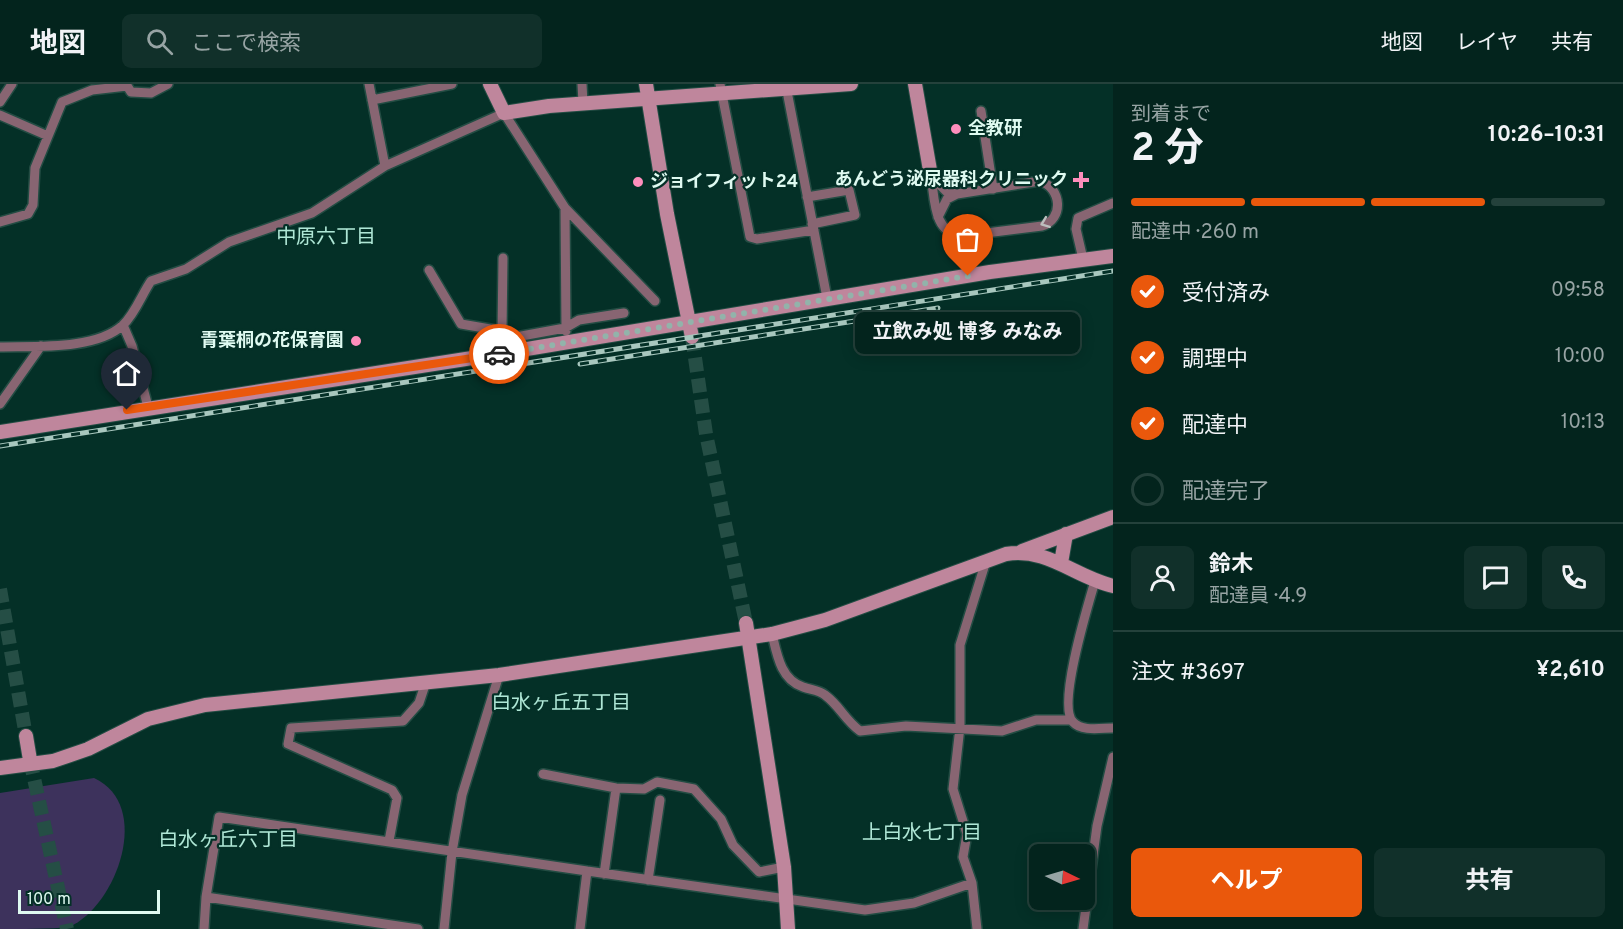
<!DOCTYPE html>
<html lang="ja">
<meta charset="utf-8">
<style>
body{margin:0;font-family:Overpass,"Noto Sans JP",sans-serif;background:#11302a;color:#f1f3f6;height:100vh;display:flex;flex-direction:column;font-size:22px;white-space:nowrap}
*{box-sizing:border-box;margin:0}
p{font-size:20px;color:#97a4a4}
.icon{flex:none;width:33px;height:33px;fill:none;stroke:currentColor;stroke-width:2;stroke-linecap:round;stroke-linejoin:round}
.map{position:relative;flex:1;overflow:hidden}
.drawer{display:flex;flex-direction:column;background:#03241d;width:510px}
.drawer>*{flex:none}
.needle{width:39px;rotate:95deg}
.buttons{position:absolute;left:1029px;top:760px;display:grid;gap:12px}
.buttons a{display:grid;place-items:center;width:66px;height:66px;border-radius:9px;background:#03241d;box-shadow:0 3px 15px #0003,0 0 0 2px #24413b;font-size:30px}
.scale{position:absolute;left:18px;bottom:15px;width:142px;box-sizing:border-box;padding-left:6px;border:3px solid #dffaf1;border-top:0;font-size:16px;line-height:21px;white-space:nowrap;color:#dffaf1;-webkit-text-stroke:4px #043027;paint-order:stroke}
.pin{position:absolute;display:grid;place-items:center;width:51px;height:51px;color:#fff;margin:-62px -26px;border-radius:50% 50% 50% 0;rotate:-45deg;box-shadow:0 0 6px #0007}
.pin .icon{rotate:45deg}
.courier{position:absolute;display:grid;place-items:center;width:60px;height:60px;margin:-30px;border:4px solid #ea580c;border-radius:50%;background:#fff;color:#222;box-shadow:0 2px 8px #0007}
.bubble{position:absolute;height:42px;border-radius:9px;background:#03241d;box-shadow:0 3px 15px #0003,0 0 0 2px #24413b;font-size:20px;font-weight:700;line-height:42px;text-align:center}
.summary em{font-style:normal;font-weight:700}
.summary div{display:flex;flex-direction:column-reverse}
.summary{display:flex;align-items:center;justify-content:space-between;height:102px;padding:0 18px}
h1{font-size:39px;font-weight:700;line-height:45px}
.bar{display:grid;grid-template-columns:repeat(4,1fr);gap:9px 6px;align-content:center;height:72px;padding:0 18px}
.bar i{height:8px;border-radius:4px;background:#24413b}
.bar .current{background:#ea580c}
.bar p{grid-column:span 4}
.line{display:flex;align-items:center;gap:15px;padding:0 18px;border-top:2px solid #24413b}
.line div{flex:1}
.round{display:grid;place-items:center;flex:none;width:63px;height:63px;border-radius:9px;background:#11302a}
ol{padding:0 18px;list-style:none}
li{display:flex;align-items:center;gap:18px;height:66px}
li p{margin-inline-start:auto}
li .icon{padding:6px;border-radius:50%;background:#ea580c;color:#fff;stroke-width:4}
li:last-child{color:#97a4a4}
li i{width:33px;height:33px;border:3px solid #24413b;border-radius:50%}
.primary-button{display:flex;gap:12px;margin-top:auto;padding:12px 18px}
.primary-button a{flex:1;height:69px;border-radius:9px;background:#ea580c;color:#fff;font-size:24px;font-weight:700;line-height:69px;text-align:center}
.primary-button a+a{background:#11302a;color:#f1f3f6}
header{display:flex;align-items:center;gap:36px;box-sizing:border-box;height:84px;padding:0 30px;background:#03241d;border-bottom:2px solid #24413b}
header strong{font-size:28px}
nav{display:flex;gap:33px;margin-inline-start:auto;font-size:21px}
.search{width:420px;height:54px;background:#11302a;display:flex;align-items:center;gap:15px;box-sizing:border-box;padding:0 21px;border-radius:9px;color:#97a4a4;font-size:22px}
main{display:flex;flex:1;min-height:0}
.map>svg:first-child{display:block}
.green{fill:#3d325c}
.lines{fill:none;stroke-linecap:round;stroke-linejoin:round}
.secondary-tunnel{stroke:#254e45;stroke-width:14;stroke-dasharray:14 7;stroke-linecap:butt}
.street-casing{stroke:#234c43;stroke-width:12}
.secondary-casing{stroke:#234c43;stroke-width:16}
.street{stroke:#886572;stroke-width:9}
.secondary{stroke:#bf869c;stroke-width:14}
.rail-casing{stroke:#a8c7be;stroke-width:5}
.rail{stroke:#043027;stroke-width:3;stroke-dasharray:9;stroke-linecap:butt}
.oneway{stroke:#bcbebe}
.done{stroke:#92b3aa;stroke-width:6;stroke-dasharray:0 10.8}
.route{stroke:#ea580c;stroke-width:8}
.poi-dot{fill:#fe8ebc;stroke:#043027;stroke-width:2}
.labels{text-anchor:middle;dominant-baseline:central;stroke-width:4.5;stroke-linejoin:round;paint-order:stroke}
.poi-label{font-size:18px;font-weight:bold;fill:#dffaf1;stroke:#043027;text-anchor:start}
.neighbourhood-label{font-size:20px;fill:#afe7d6;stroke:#043027}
</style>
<header>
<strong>地図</strong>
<div class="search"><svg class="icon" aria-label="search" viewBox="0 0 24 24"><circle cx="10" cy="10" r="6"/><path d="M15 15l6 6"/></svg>ここで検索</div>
<nav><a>地図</a><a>レイヤ</a><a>共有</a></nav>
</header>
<main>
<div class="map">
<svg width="1113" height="845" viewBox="0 0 1113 845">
<rect width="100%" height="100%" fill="#043027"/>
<path class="green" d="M94 694C153 721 117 822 69 843 50 845 20 845 0 845V709Z"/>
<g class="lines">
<path class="secondary-tunnel" d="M692 253 706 350 746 539
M0 505 26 652
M30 676 67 845"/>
<defs>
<path id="street" d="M126 0 131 8 151 9 168 0
M369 0 385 82
M582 0 583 19
M720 0 750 153 757 155 814 146
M786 2 827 214
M372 16 452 0
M0 18 12 0
M981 27 993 105
M0 31 48 52
M931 92C935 116 933 149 962 152L1042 142C1064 135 1062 104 1040 97L957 110 947 115 938 133
M933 94 947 108 957 110
M807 113 849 106 855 131 812 140
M565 124 566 247
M0 138 28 130 33 121 35 84 62 18 92 6 127 2
M1083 175 1076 145 1078 134 1113 119
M429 186 461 240 502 247 516 253 565 244 579 236 624 229
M123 241 132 262 148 323
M502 247 503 174
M0 263C36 262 96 266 123 241 135 230 142 210 151 197L186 185 229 158 312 129 385 82 504 29 565 124 655 217
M0 320 41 262
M1095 497C1088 521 1057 622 1073 638 1082 648 1101 644 1113 644
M772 550C777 571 781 596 803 603 811 606 819 606 825 611 840 622 844 635 860 647L906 642 1002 647 1036 636H1070
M543 690 616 704 644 705 657 698 694 705 721 735 733 761 759 788 784 783
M389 757 397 714 392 706 288 660 291 644 403 637 419 619 426 598
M604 790 616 704
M648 796 660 716
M206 813 219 733 587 787
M204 845 206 813 418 845
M444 845 452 768 462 711 499 591
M580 845 587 787 865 826 914 819 972 799
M977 845 972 799 963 773 967 750 953 705 960 643V561L986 477
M1083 845 1097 742 1113 673"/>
<path id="secondary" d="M490 0 504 29 549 22 851 0
M646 0 667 130 692 253
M915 0 931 92
M0 348 485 272 990 188 1113 172
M1022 467 1113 433
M1061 479 1066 450
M746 539 784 783 788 845
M26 652 30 676
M0 684 53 677 88 665 148 635 205 621 499 591 772 550 825 536 1006 470C1047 463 1075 493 1113 502"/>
</defs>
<use href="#street" class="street-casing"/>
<use href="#secondary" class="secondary-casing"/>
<use href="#street" class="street"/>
<use href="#secondary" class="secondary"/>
<defs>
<path id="rail" d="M580 280 938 224
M0 362 1113 187"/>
</defs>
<use href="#rail" class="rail-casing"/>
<use href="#rail" class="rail"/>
</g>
<defs><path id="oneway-chevron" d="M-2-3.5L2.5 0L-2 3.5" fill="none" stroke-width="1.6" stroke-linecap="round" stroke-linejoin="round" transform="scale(1.5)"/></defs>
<use class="oneway" href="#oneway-chevron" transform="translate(1045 139) rotate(159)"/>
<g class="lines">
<path class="done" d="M499 270 968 192"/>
<path class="route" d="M127 326 499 270"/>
</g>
<g class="poi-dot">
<circle cx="956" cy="45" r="6"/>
<path d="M1078 87h6v6h6v6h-6v6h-6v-6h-6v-6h6z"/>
<circle cx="638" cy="98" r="6"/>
<circle cx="356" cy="257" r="6"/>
</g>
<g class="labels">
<g class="poi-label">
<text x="968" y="45">全教研</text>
<text x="1068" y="96" text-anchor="end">あんどう泌尿器科クリニック</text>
<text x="650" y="98">ジョイフィット24</text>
<text x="344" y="257" text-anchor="end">青葉桐の花保育園</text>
</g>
<g class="neighbourhood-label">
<text x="326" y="154">中原六丁目</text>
<text x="561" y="620">白水ヶ丘五丁目</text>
<text x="922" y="750">上白水七丁目</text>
<text x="228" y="757">白水ヶ丘六丁目</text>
</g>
</g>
</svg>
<div class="buttons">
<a><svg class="needle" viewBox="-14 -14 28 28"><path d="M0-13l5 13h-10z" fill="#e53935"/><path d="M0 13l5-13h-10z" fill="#97a4a4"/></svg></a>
</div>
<div class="scale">100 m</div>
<div class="pin" style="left:968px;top:192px;background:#ea580c"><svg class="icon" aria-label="bag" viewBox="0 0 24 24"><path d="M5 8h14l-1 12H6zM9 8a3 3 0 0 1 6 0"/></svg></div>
<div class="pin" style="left:127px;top:326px;background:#1f2937"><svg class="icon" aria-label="home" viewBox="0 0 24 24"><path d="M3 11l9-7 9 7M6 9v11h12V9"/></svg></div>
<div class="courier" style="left:499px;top:270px"><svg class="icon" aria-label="car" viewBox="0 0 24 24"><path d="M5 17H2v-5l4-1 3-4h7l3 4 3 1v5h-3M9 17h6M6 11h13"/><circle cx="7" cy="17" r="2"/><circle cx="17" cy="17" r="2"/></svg></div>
<div class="bubble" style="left:855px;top:228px;width:225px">立飲み処 博多 みなみ</div>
</div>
<section class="drawer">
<div class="summary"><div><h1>2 分</h1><p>到着まで</p></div><em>10:26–10:31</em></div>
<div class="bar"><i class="current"></i><i class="current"></i><i class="current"></i><i></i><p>配達中 · 260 m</p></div>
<ol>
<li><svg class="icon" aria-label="check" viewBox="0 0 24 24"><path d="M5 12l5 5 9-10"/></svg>受付済み<p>09:58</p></li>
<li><svg class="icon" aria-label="check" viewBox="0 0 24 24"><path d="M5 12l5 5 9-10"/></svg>調理中<p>10:00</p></li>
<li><svg class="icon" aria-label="check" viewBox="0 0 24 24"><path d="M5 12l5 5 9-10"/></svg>配達中<p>10:13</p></li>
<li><i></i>配達完了</li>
</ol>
<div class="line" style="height:108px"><a class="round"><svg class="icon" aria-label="person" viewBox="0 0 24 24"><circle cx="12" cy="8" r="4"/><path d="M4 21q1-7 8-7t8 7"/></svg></a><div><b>鈴木</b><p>配達員 · 4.9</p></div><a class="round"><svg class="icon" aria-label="chat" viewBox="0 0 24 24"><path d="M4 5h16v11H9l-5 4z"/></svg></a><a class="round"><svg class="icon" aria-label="phone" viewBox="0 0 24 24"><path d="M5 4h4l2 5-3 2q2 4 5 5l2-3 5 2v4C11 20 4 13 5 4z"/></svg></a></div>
<div class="line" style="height:78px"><div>注文 #3697</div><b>¥2,610</b></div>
<div class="primary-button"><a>ヘルプ</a><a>共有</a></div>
</section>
</main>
